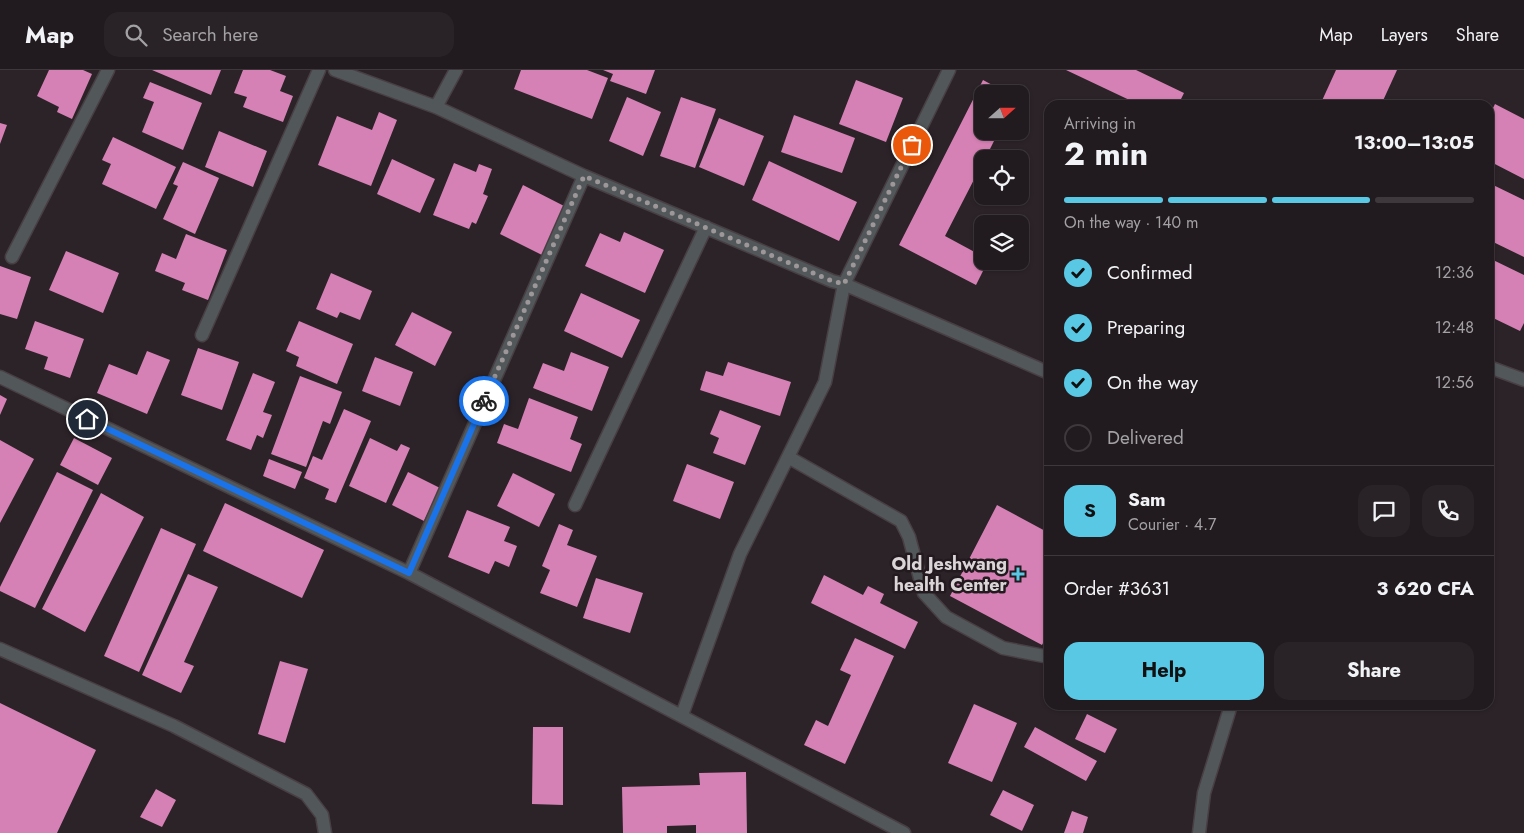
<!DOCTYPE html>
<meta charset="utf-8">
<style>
body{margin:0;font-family:Jost,sans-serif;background:#292327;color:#f1f3f6;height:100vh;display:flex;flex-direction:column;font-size:19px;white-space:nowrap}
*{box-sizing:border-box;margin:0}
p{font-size:16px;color:#a2a1a4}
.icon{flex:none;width:28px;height:28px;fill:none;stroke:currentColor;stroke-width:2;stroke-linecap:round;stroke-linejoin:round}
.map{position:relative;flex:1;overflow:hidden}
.sheet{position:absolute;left:1044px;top:30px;width:450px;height:610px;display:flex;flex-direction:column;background:#211a1e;border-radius:15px;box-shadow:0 1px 4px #0004,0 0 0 1px #3e383c}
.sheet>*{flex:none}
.needle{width:32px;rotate:69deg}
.buttons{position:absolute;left:974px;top:15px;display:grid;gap:10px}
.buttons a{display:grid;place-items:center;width:55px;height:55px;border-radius:10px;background:#211a1e;box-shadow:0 1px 4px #0004,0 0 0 1px #3e383c;font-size:25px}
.pin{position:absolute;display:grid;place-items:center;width:42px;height:42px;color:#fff;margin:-21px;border:2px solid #fff;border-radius:50%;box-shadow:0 1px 5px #0007}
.courier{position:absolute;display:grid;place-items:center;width:50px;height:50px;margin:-25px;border:4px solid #1a73e8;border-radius:50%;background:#fff;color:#222;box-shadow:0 1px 6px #0007}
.headline em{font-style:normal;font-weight:700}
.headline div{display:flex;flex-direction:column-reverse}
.headline{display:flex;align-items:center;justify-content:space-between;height:85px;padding:0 20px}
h1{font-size:32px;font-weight:700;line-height:38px}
.bar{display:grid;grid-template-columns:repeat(4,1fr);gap:8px 5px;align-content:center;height:60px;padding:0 20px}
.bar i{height:6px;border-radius:4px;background:#3e383c}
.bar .selected{background:#59c8e5}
.bar p{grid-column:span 4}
.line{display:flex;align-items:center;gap:12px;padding:0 20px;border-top:1px solid #3e383c}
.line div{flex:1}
.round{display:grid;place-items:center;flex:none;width:52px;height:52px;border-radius:15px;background:#292327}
ol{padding:0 20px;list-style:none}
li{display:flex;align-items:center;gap:15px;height:55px}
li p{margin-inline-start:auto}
li .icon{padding:5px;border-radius:50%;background:#59c8e5;color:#111;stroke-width:4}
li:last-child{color:#a2a1a4}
li i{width:28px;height:28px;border:2px solid #3e383c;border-radius:50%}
.cta{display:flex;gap:10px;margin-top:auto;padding:10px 20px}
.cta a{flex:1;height:58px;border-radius:15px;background:#59c8e5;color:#111;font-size:20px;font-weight:700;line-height:58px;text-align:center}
.cta a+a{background:#292327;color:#f1f3f6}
header{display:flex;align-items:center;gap:30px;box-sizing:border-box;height:70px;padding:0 25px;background:#211a1e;border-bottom:1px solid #3e383c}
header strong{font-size:24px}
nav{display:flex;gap:28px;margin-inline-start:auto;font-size:18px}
.search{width:350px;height:45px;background:#292327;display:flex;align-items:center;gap:12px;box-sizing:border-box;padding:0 18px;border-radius:15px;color:#a2a1a4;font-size:19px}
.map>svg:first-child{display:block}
.building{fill:#d681b5}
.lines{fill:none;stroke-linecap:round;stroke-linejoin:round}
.minor-casing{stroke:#483f44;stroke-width:15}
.minor{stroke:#52585a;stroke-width:12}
.done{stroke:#9e979a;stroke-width:5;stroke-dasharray:0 9}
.route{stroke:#1a73e8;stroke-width:6}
.poi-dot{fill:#59c8e5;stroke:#231a1f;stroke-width:2}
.labels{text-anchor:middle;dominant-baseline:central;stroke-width:5;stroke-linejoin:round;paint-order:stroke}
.poi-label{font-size:18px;font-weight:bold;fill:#dbd5d8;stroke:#231a1f;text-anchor:end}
</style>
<header>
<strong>Map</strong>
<div class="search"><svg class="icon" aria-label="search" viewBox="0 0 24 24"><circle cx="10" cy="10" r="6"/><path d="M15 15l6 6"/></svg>Search here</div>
<nav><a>Map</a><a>Layers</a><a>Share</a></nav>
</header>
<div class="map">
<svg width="1524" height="763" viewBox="0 0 1524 763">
<rect width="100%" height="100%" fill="#2c2328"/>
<path class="building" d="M49 0H83L92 4 72 49 57 42 59 37 37 26Z
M152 0H221L211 25Z
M243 0H270L286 6 280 21 293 26 283 52 243 37 247 27 234 23Z
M521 0H587L608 8 592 49 514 19Z
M603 0H655L646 24 610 11 613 4Z
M1066 0H1136L1184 23 1178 35H1140Z
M1336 0H1397L1381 35H1320Z
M856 10 903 28 886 72 839 54Z
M983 10 1009 24H982V61H999L985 89H982V94L945 166 982 186V191H988L976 215 899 175Z
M150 12 202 33 183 80 142 62 154 32 143 28Z
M627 27 661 42 643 86 609 71Z
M681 27 716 39 695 98 660 86Z
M1495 34 1524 49V109L1489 91V46Z
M379 42 397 50 371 116 318 95 337 46 372 60Z
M794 45 855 68 842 103 781 82Z
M719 48 764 66 744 116 699 97Z
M0 53 7 55 0 74Z
M219 61 267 81 253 117 205 97Z
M113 67 176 97 156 139 102 114 111 94 102 90Z
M392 89 435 109 420 143 377 124Z
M769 91 857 132 839 171 752 130Z
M183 92 219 108 195 164 163 149 178 116 173 114Z
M454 93 476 102 479 94 492 99 483 124 488 126 476 154 472 152 469 159 433 145Z
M1489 113 1524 130V187L1489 170Z
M523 115 566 137 542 185 500 164Z
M624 162 664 180 645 223 585 196 600 163 620 172Z
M186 164 227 180 208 230 182 220 185 213 155 201 162 183 176 189Z
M66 181 119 203 103 243 49 220Z
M1489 188 1524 205V253L1520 261 1489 246Z
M0 196 31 207 17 249 0 244Z
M331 203 372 221 360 250 340 242 337 248 316 239Z
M581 223 640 250 622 288 564 261Z
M412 242 452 262 435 296 395 275Z
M35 251 84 269 70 308 44 299 48 287 25 279Z
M299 251 353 274 337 314 296 296 299 287 286 281Z
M198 278 239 292 222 340 181 325Z
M147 281 170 290 147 344 97 323 109 294 137 305Z
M571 282 609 297 592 341 533 318 543 293 564 301Z
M375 287 413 302 400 336 362 321Z
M728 292 791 312 780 346 700 320 706 301 723 306Z
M253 303 275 312 263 342 272 345 263 368 257 365 251 380 226 370Z
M300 306 342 322 330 354 323 351 306 397 271 384Z
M0 325 7 329 0 345Z
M529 328 578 347 570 369 582 374 571 402 497 373 504 354 518 359Z
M344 339 371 351 336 433 325 429 329 419 304 408 313 386 322 390Z
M720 340 761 356 745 395 713 383 719 368 710 364Z
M74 368 112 388 98 415 60 395Z
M370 368 397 381 401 374 410 378 386 433 349 416Z
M0 370 34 389 0 453Z
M269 389 302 402 295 419 263 406Z
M687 394 734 412 720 449 673 431Z
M57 402 93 420 35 538 0 521V517Z
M408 402 440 418 424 451 392 435Z
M513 403 555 424 539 457 497 436Z
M101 423 144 447 85 562 42 539Z
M225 433 324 480 302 528 203 481Z
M997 435 1049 463V562L1042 575 950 526Z
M467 440 510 457 504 471 517 476 509 497 495 491 489 504 448 487Z
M559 454 573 460 567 475 597 486 577 537 540 523 550 500 542 496Z
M161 458 196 474 139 602 104 586Z
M188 504 218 517 184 592 194 596 181 623 142 605Z
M824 505 863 525 868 516 884 524 880 533 918 552 905 579 811 533Z
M596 508 643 523 630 563 583 548Z
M855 568 894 586 845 694 804 675 816 650 828 656 851 605 840 600Z
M280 591 308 599 285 673 258 664Z
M0 633 96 680 57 763H0Z
M974 634 1017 653 992 712 948 693Z
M1087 644 1117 659 1105 683 1075 669Z
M533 657H563V735L532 734Z
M1035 657 1097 691 1086 711 1024 677Z
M746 702 747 763H696V755L667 756V763H623L622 717 700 715 699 703Z
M156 719 176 730 162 757 140 747Z
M1003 720 1034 735 1022 761 990 745Z
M1072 741 1088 747 1083 763H1064Z"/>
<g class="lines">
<defs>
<path id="minor" d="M335 0 436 37 456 0
M436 37 584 106 832 211 844 214 1049 303
M12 187 108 0
M202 265 319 0
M1489 297 1524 310
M0 307 409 503 904 763
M788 387 901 451 909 467 924 523 946 547 1003 578 1049 587
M575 435 706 157
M409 503 584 106
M0 579 174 656 306 724 322 745 325 763
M682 645 740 484 825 312 844 214 949 0
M1199 763 1204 723 1231 635"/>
</defs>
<use href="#minor" class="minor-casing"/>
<use href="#minor" class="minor"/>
</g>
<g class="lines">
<path class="done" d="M484 331 584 106 832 211 844 214 912 75"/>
<path class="route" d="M87 349 409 503 484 331"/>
</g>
<path class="poi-dot" d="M1015.5 496.5h5v5h5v5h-5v5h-5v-5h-5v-5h5z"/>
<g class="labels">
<g class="poi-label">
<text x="1007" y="494">Old Jeshwang<tspan x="1007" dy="21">health Center</tspan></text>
</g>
</g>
</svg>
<div class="buttons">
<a><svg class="needle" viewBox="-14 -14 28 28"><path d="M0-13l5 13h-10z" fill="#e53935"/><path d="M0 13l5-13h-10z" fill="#a2a1a4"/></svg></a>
<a><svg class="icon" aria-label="locate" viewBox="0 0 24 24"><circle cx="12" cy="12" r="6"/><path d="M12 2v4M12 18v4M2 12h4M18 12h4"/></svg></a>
<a><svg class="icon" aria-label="layers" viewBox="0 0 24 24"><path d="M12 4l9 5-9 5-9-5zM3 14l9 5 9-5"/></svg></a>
</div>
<div class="pin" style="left:912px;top:75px;background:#ea580c"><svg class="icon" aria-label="bag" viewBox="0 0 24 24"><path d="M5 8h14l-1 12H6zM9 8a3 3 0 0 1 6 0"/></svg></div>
<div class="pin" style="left:87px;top:349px;background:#1f2937"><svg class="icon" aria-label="home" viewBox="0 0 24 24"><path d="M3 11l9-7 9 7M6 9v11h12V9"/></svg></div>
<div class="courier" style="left:484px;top:331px"><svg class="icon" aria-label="bike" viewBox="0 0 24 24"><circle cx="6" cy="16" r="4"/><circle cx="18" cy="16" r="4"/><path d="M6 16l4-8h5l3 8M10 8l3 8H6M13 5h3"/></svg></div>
<section class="sheet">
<div class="headline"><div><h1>2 min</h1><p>Arriving in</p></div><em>13:00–13:05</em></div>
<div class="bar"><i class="selected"></i><i class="selected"></i><i class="selected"></i><i></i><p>On the way · 140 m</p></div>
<ol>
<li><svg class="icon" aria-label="check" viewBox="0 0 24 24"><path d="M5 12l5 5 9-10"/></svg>Confirmed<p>12:36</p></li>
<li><svg class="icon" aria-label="check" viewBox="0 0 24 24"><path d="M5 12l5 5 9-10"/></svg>Preparing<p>12:48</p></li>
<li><svg class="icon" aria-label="check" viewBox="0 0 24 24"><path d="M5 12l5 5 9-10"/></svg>On the way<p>12:56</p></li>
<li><i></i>Delivered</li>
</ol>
<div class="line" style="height:90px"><b class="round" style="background:#59c8e5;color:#111">S</b><div><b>Sam</b><p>Courier · 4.7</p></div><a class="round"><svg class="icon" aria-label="chat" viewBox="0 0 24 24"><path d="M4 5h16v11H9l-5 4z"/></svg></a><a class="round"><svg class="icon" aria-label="phone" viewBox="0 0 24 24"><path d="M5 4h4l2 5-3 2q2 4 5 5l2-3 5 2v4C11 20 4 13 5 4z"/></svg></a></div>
<div class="line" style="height:65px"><div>Order #3631</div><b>3 620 CFA</b></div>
<div class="cta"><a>Help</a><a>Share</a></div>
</section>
</div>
